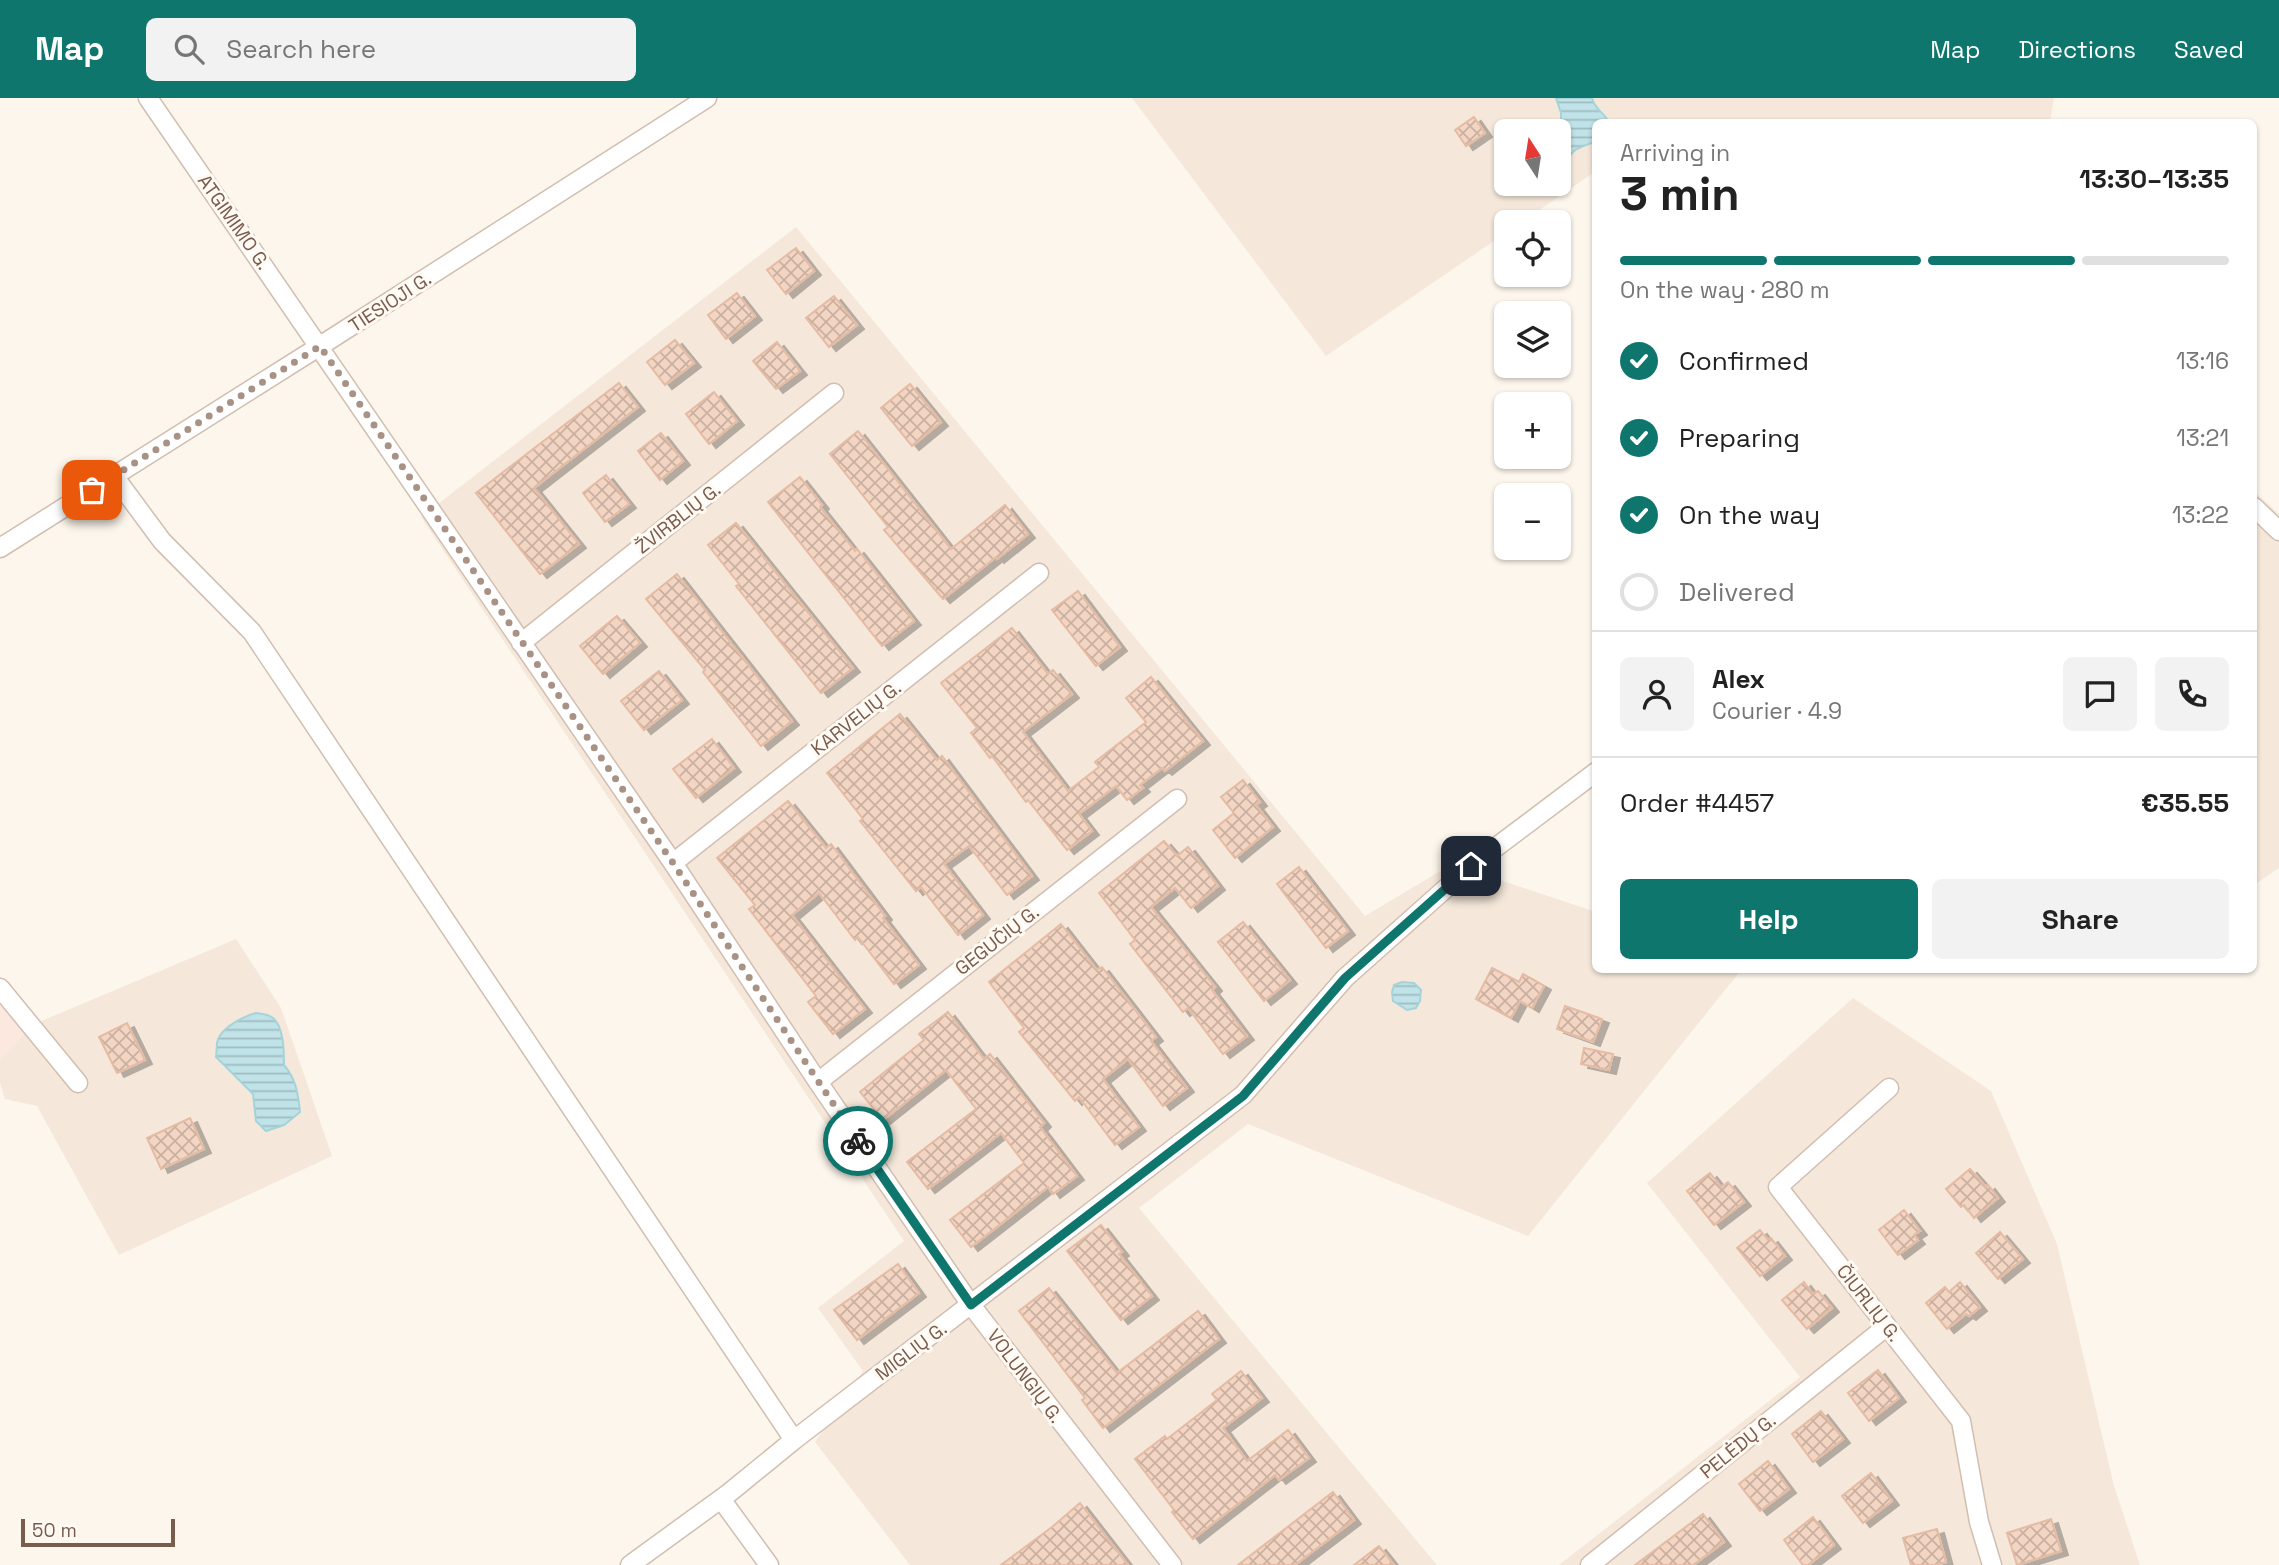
<!DOCTYPE html>
<meta charset="utf-8">
<style>
body{margin:0;font-family:"Space Grotesk",sans-serif;background:#f2f2f2;color:#222;height:100vh;display:flex;flex-direction:column;font-size:26px;white-space:nowrap}
*{box-sizing:border-box;margin:0}
p{font-size:23px;color:#767676}
.icon{flex:none;width:38px;height:38px;fill:none;stroke:currentColor;stroke-width:2;stroke-linecap:round;stroke-linejoin:round}
.map{position:relative;flex:1;overflow:hidden}
.panel{position:absolute;left:1592px;top:21px;width:665px;height:854px;display:flex;flex-direction:column;background:#fff;border-radius:10px;box-shadow:0 2px 5px #0004}
.panel>*{flex:none}
.needle{width:46px;rotate:348deg}
.buttons{position:absolute;left:1494px;top:21px;display:grid;gap:14px}
.buttons a{display:grid;place-items:center;width:77px;height:77px;border-radius:10px;background:#fff;box-shadow:0 2px 5px #0004;font-size:35px}
.scale{position:absolute;left:21px;bottom:18px;width:154px;box-sizing:border-box;padding-left:7px;border:4px solid #7a5c4d;border-top:0;font-size:19px;line-height:24px;white-space:nowrap;color:#7a5c4d;-webkit-text-stroke:5px #fffaf3;paint-order:stroke}
.pin{position:absolute;display:grid;place-items:center;width:60px;height:60px;color:#fff;margin:-30px;border-radius:14px;box-shadow:0 4px 10px #0006}
.courier{position:absolute;display:grid;place-items:center;width:70px;height:70px;margin:-35px;border:5px solid #0f766e;border-radius:50%;background:#fff;color:#222;box-shadow:0 2px 9px #0007}
.overview em{font-style:normal;font-weight:700}
.overview div{display:flex;flex-direction:column-reverse}
.overview{display:flex;align-items:center;justify-content:space-between;height:119px;padding:0 28px}
h1{font-size:46px;font-weight:700;line-height:52px}
.bar{display:grid;grid-template-columns:repeat(4,1fr);gap:10px 7px;align-content:center;height:84px;padding:0 28px}
.bar i{height:9px;border-radius:5px;background:#e0e0e0}
.bar .current{background:#0f766e}
.bar p{grid-column:span 4}
.line{display:flex;align-items:center;gap:18px;padding:0 28px;border-top:2px solid #e0e0e0}
.line div{flex:1}
.round{display:grid;place-items:center;flex:none;width:74px;height:74px;border-radius:10px;background:#f2f2f2}
ol{padding:0 28px;list-style:none}
li{display:flex;align-items:center;gap:21px;height:77px}
li p{margin-inline-start:auto}
li .icon{padding:7px;border-radius:50%;background:#0f766e;color:#fff;stroke-width:4}
li:last-child{color:#767676}
li i{width:38px;height:38px;border:4px solid #e0e0e0;border-radius:50%}
.primary-button{display:flex;gap:14px;margin-top:auto;padding:14px 28px}
.primary-button a{flex:1;height:80px;border-radius:10px;background:#0f766e;color:#fff;font-size:28px;font-weight:700;line-height:80px;text-align:center}
.primary-button a+a{background:#f2f2f2;color:#222}
header{display:flex;align-items:center;gap:42px;box-sizing:border-box;height:98px;padding:0 35px;background:#0f766e;color:#fff}
header strong{font-size:33px}
nav{display:flex;gap:38px;margin-inline-start:auto;font-size:24px}
.search{width:490px;height:63px;background:#f2f2f2;display:flex;align-items:center;gap:18px;box-sizing:border-box;padding:0 24px;border-radius:10px;color:#767676;font-size:26px}
.map>svg:first-child{display:block}
.residential{fill:#f5e8da;fill-rule:evenodd}
.commercial{fill:#fde8e0}
.water{fill:url(#water-rules);stroke:#a5d3da;stroke-width:2}
.building{fill:url(#building-cross-hatch);stroke:#e6bba3;stroke-width:2;filter:url(#shadow)}
.lines{fill:none;stroke-linecap:round;stroke-linejoin:round}
.street-casing{stroke:#d1beb0;stroke-width:21}
.street{stroke:#fff;stroke-width:18}
.done{stroke:#a89285;stroke-width:7;stroke-dasharray:0 12.6}
.route{stroke:#0f766e;stroke-width:9}
.labels{text-anchor:middle;dominant-baseline:central;stroke-width:6;stroke-linejoin:round;paint-order:stroke}
.street-label{font-size:19px;fill:#7a5c4d;stroke:#fffaf3}
</style>
<header>
<strong>Map</strong>
<div class="search"><svg class="icon" aria-label="search" viewBox="0 0 24 24"><circle cx="10" cy="10" r="6"/><path d="M15 15l6 6"/></svg>Search here</div>
<nav><a>Map</a><a>Directions</a><a>Saved</a></nav>
</header>
<div class="map">
<svg width="2279" height="1467" viewBox="0 0 2279 1467">
<defs>
<pattern id="water-rules" width="6" height="5" patternUnits="userSpaceOnUse" patternTransform="scale(1.75)"><rect width="6" height="5" fill="#bfe3e8"/><path d="M0 2.5h6" fill="none" stroke="#a0bbbe"/></pattern>
<pattern id="building-cross-hatch" width="8" height="8" patternUnits="userSpaceOnUse" patternTransform="scale(1.75)"><rect width="8" height="8" fill="#f3d5c3"/><path d="M0 0l8 8M0 8l8-8" fill="none" stroke="#cab0a1"/></pattern>
<filter id="shadow"><feDropShadow dx="7" dy="4" stdDeviation="0" flood-color="#0004"/></filter>
</defs>
<rect width="100%" height="100%" fill="#fdf6ec"/>
<path class="residential" d="M1132 0H2054L2050 24H1685L1671 22 1667 24H1596V73L1522 124H1507V134L1326 258ZM1507 33H1559V86H1507Z
M796 129 1365 818 1452 766 1596 814V872H1741L1528 1138 1248 1026 1139 1110 1437 1467H910L815 1344 863 1273 818 1210 904 1143 421 419Z
M2254 393 2279 416V770L2254 787Z
M236 841 281 910 332 1058 119 1157 37 1008 5 1001 0 985V961L32 927Z
M1853 900 1991 993 2057 1146 2114 1388 2140 1467H1559L1800 1279 1647 1085Z"/>
<path class="commercial" d="M0 882 32 927 0 961Z"/>
<path class="water" d="M1556 0H1592C1594 10 1604 15 1609 24H1596V43C1579 51 1573 48 1565 67L1559 69V33H1541L1553 30 1561 23V15Z
M1402 884 1414 885 1421 892 1420 903 1416 910 1407 912 1393 903 1392 894 1394 887Z
M256 915C262 916 268 916 273 920 284 929 284 954 284 967 296 981 298 995 300 1014L284 1027 266 1033 256 1023 253 996 216 959C217 954 216 946 218 941 223 929 244 918 256 915Z"/>
<path class="building" d="M1474 19 1485 35 1466 48 1455 32Z
M796 150 814 173 786 196 767 172Z
M737 195 755 218 726 241 708 217Z
M834 198 857 227 829 249 806 220Z
M675 242 694 265 665 287 647 264Z
M777 244 800 273 776 291 753 263Z
M619 285 638 309 534 390 579 446 540 476 476 395Z
M910 286 941 324 912 348 881 310Z
M714 294 737 323 709 346 686 316Z
M858 333 951 451 1005 407 1028 436 997 461 996 459 943 501 884 432 888 429 830 356Z
M661 335 683 363 660 382 638 353Z
M606 377 629 406 605 424 583 395Z
M800 379 822 407 820 409 855 453 857 451 914 523 882 548 768 404Z
M736 425 853 570 821 595 736 488 739 486 708 447Z
M677 476 792 623 761 648 703 574 705 572 646 501Z
M1078 493 1120 549 1096 568 1052 512Z
M617 518 640 545 603 576 580 548Z
M1012 530 1048 576 1053 572 1072 596 1023 634 1068 693 1099 669 1095 664 1146 624 1126 600 1151 579 1203 643 1165 673 1162 670 1140 687 1143 690 1127 702 1116 688 1079 716 1092 733 1067 752 1028 702 1026 704 992 658 990 660 971 635 977 630 941 585Z
M659 573 682 602 644 632 621 603Z
M900 616 937 662 942 658 1032 778 1007 797 969 748 944 766 983 817 958 837 921 789 916 793 860 723 863 721 827 675Z
M712 641 734 670 696 700 673 671Z
M1243 682 1260 704 1256 707 1273 729 1235 760 1213 732 1234 715 1221 699Z
M788 703 826 750 831 746 885 818 883 820 919 867 894 886 858 839 855 842 819 795 792 817 865 911 833 936 808 904 816 898 749 811 755 807 717 760Z
M1164 743 1177 758 1188 749 1218 788 1191 810 1175 790 1151 809 1215 889 1212 892 1247 938 1223 956 1188 910 1183 914 1130 846 1135 842 1099 795Z
M1299 769 1348 833 1326 850 1277 786Z
M1243 824 1290 882 1264 903 1218 844Z
M1061 826 1097 872 1102 869 1156 939 1151 943 1187 990 1163 1008 1128 961 1103 981 1139 1029 1115 1047 1079 999 1075 1003 1019 934 1024 930 989 884Z
M1492 870 1519 884 1523 876 1544 888 1532 910 1520 903 1511 920 1476 901Z
M1565 908 1602 921 1593 944 1557 931Z
M948 914 984 961 990 956 1044 1025 1040 1029 1077 1078 1053 1096 1048 1089 971 1149 950 1122 1024 1065 1001 1035 928 1091 907 1064 976 1011 946 972 883 1022 860 994 924 942 919 936Z
M127 925 145 962 117 975 99 939Z
M1584 950 1613 956 1609 972 1581 966Z
M190 1020 204 1051 161 1071 147 1040Z
M1970 1071 1986 1089 1988 1087 1998 1100 1974 1120 1964 1107 1961 1109 1946 1091Z
M1710 1075 1721 1089 1728 1084 1744 1104 1714 1127 1687 1093Z
M1904 1112 1920 1133 1914 1137 1918 1142 1898 1157 1879 1132Z
M1101 1127 1122 1154 1119 1156 1152 1198 1121 1222 1067 1153Z
M1760 1132 1768 1142 1771 1140 1785 1158 1760 1178 1737 1150Z
M2000 1134 2023 1161 1998 1181 1976 1155Z
M898 1166 919 1195 857 1242 834 1212Z
M1804 1184 1813 1196 1818 1193 1832 1210 1807 1231 1782 1202Z
M1960 1184 1980 1209 1969 1218 1966 1216 1947 1231 1926 1205 1945 1189 1949 1194Z
M1049 1190 1117 1275 1198 1213 1219 1241 1103 1330 1082 1302 1085 1300 1019 1213Z
M1878 1272 1899 1300 1869 1323 1848 1295Z
M1241 1273 1262 1300 1223 1330 1247 1363 1288 1332 1309 1360 1279 1382 1275 1377 1193 1441 1172 1414 1174 1412 1135 1361 1165 1338 1167 1341 1217 1302 1212 1296Z
M1821 1313 1843 1341 1813 1364 1792 1336Z
M1768 1363 1789 1391 1760 1413 1739 1386Z
M1871 1375 1892 1403 1863 1425 1842 1398Z
M1333 1394 1354 1422 1295 1467H1238Z
M1080 1405 1128 1467H1001L1052 1429Z
M1703 1416 1724 1444 1693 1467H1635Z
M1813 1419 1834 1447 1808 1467H1803L1784 1442Z
M2051 1421 2061 1453 2017 1467 2007 1435Z
M1937 1431 1946 1464 1936 1467H1911L1903 1440Z
M1379 1448 1394 1467H1354Z"/>
<g class="lines">
<defs>
<path id="street" d="M148 0 673 765 818 984 971 1207 1172 1467
M114 378 162 443 252 534 794 1342
M2254 409 2279 433
M0 450 320 248 707 0
M521 545 834 295
M673 765 1039 475
M0 890 78 985
M818 984 1177 701
M1889 990 1778 1089 1961 1323 1979 1424 1992 1467
M721 1401 769 1467
M630 1467 729 1395 794 1342 1243 997 1345 880 1471 768 1596 674
M1590 1467 1887 1228"/>
</defs>
<use href="#street" class="street-casing"/>
<use href="#street" class="street"/>
</g>
<g class="lines">
<path class="done" d="M92 392 320 248 673 765 858 1043"/>
<path class="route" d="M858 1043 971 1207 1243 998 1345 880 1471 768"/>
</g>
<g class="labels">
<g class="street-label">
<text transform="translate(234 124) rotate(55)">ATGIMIMO G.</text>
<text transform="translate(390 204) rotate(-33)">TIESIOJI G.</text>
<text transform="translate(678 420) rotate(-38)">ŽVIRBLIŲ G.</text>
<text transform="translate(856 620) rotate(-38)">KARVELIŲ G.</text>
<text transform="translate(997 842) rotate(-38)">GEGUČIŲ G.</text>
<text transform="translate(1869 1205) rotate(52)">ČIURLIŲ G.</text>
<text transform="translate(911 1253) rotate(-37)">MIGLIŲ G.</text>
<text transform="translate(1025 1278) rotate(53)">VOLUNGIŲ G.</text>
<text transform="translate(1738 1348) rotate(-39)">PELĖDŲ G.</text>
</g>
</g>
</svg>
<div class="buttons">
<a><svg class="needle" viewBox="-14 -14 28 28"><path d="M0-13l5 13h-10z" fill="#e53935"/><path d="M0 13l5-13h-10z" fill="#767676"/></svg></a>
<a><svg class="icon" aria-label="locate" viewBox="0 0 24 24"><circle cx="12" cy="12" r="6"/><path d="M12 2v4M12 18v4M2 12h4M18 12h4"/></svg></a>
<a><svg class="icon" aria-label="layers" viewBox="0 0 24 24"><path d="M12 4l9 5-9 5-9-5zM3 14l9 5 9-5"/></svg></a>
<a>+</a>
<a>−</a>
</div>
<div class="scale">50 m</div>
<div class="pin" style="left:92px;top:392px;background:#ea580c"><svg class="icon" aria-label="bag" viewBox="0 0 24 24"><path d="M5 8h14l-1 12H6zM9 8a3 3 0 0 1 6 0"/></svg></div>
<div class="pin" style="left:1471px;top:768px;background:#1f2937"><svg class="icon" aria-label="home" viewBox="0 0 24 24"><path d="M3 11l9-7 9 7M6 9v11h12V9"/></svg></div>
<div class="courier" style="left:858px;top:1043px"><svg class="icon" aria-label="bike" viewBox="0 0 24 24"><circle cx="6" cy="16" r="4"/><circle cx="18" cy="16" r="4"/><path d="M6 16l4-8h5l3 8M10 8l3 8H6M13 5h3"/></svg></div>
<section class="panel">
<div class="overview"><div><h1>3 min</h1><p>Arriving in</p></div><em>13:30–13:35</em></div>
<div class="bar"><i class="current"></i><i class="current"></i><i class="current"></i><i></i><p>On the way · 280 m</p></div>
<ol>
<li><svg class="icon" aria-label="check" viewBox="0 0 24 24"><path d="M5 12l5 5 9-10"/></svg>Confirmed<p>13:16</p></li>
<li><svg class="icon" aria-label="check" viewBox="0 0 24 24"><path d="M5 12l5 5 9-10"/></svg>Preparing<p>13:21</p></li>
<li><svg class="icon" aria-label="check" viewBox="0 0 24 24"><path d="M5 12l5 5 9-10"/></svg>On the way<p>13:22</p></li>
<li><i></i>Delivered</li>
</ol>
<div class="line" style="height:126px"><a class="round"><svg class="icon" aria-label="person" viewBox="0 0 24 24"><circle cx="12" cy="8" r="4"/><path d="M4 21q1-7 8-7t8 7"/></svg></a><div><b>Alex</b><p>Courier · 4.9</p></div><a class="round"><svg class="icon" aria-label="chat" viewBox="0 0 24 24"><path d="M4 5h16v11H9l-5 4z"/></svg></a><a class="round"><svg class="icon" aria-label="phone" viewBox="0 0 24 24"><path d="M5 4h4l2 5-3 2q2 4 5 5l2-3 5 2v4C11 20 4 13 5 4z"/></svg></a></div>
<div class="line" style="height:91px"><div>Order #4457</div><b>€35.55</b></div>
<div class="primary-button"><a>Help</a><a>Share</a></div>
</section>
</div>
